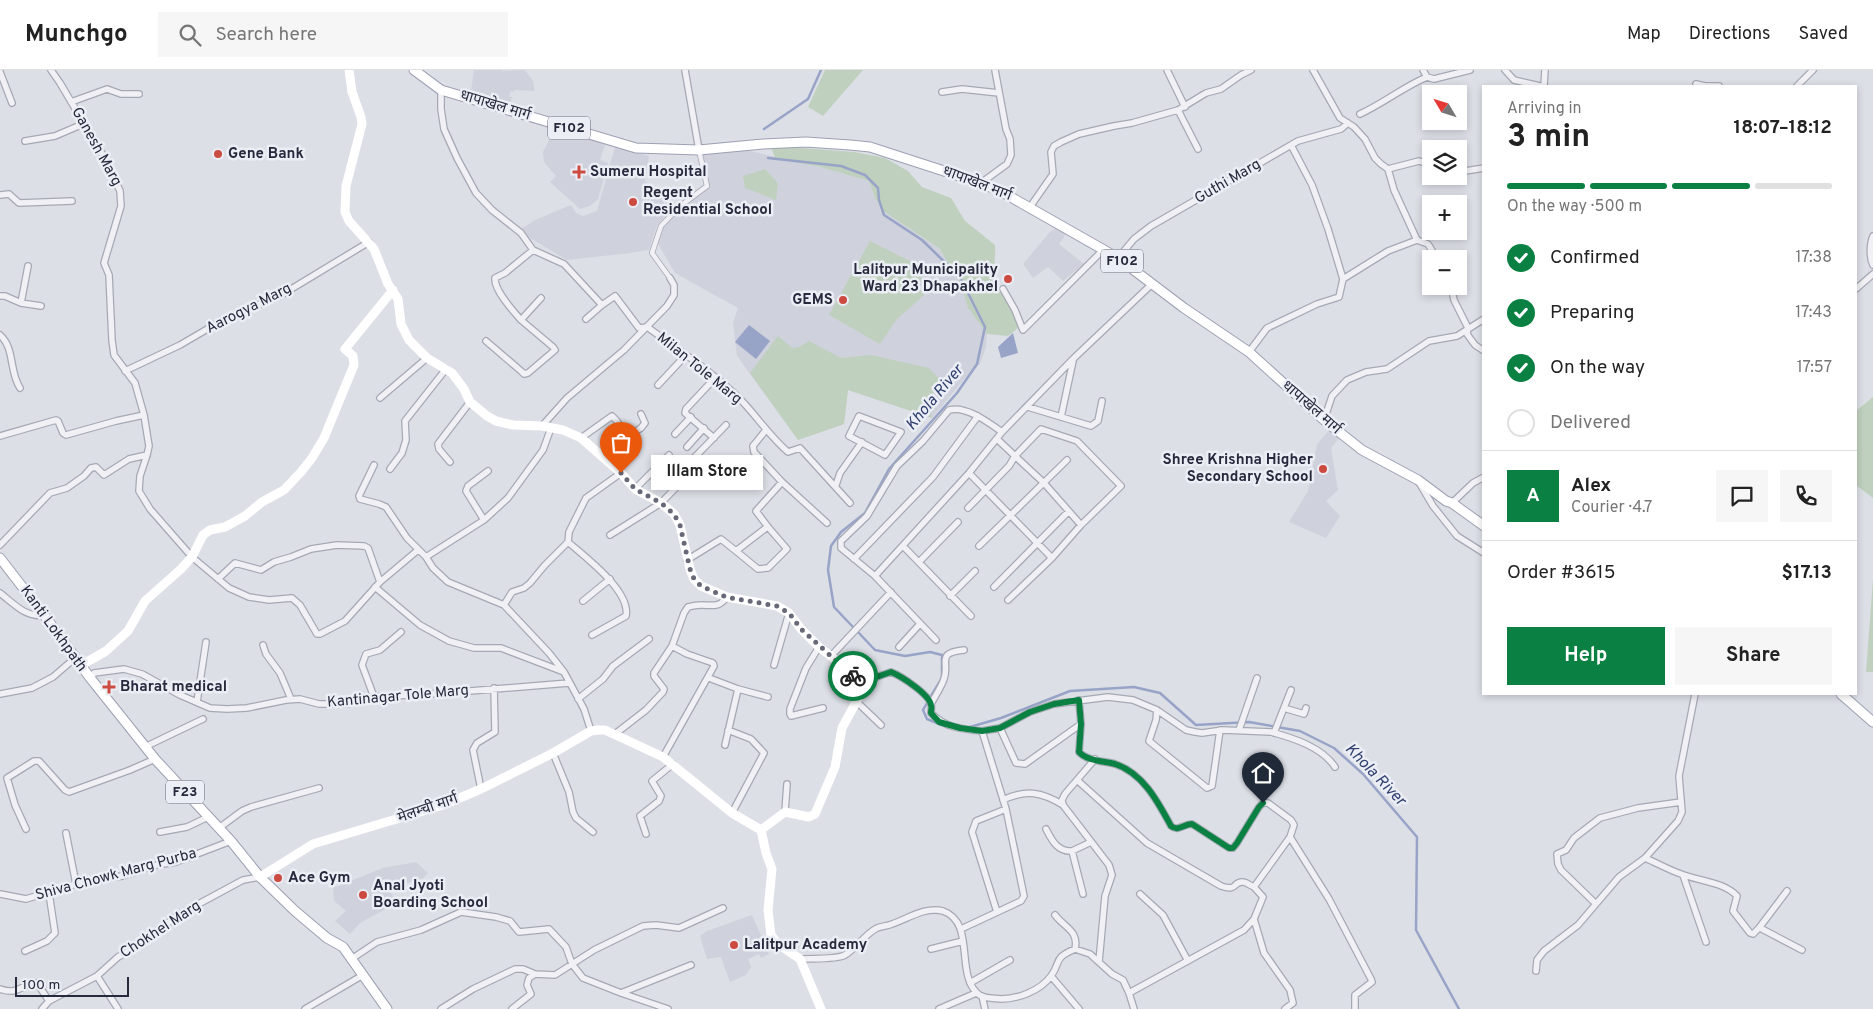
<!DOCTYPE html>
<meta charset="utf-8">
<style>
body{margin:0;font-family:Overpass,"Noto Sans Devanagari",sans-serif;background:#f6f6f6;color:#222;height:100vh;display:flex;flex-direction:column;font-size:19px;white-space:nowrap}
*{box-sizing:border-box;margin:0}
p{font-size:16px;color:#767676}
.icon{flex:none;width:28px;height:28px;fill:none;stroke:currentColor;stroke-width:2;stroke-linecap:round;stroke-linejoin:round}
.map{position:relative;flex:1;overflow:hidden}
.details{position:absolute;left:1482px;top:15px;width:375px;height:610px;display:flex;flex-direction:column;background:#fff;border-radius:0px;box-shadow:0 2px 8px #0003}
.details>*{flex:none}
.needle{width:32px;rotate:308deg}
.controls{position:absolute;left:1422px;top:15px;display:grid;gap:10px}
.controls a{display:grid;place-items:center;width:45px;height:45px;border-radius:0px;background:#fff;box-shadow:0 2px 8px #0003;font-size:25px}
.scale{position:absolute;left:15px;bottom:12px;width:114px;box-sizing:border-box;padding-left:5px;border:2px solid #272a3d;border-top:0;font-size:14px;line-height:18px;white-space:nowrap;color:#272a3d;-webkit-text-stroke:4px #eceef5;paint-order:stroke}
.pin{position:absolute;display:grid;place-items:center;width:42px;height:42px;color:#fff;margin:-51px -21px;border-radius:50% 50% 50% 0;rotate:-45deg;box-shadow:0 0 5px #0007}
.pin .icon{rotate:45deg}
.courier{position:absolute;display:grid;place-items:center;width:50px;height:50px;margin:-25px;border:4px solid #0b8043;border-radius:50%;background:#fff;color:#222;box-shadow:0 1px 6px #0007}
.bubble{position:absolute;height:35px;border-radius:0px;background:#fff;box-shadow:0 2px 8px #0003;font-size:16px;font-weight:700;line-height:35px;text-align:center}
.overview em{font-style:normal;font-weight:700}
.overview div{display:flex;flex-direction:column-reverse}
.overview{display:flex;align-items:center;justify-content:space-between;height:85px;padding:0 25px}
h1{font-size:32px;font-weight:700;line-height:38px}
.bar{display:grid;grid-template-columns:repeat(4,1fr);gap:8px 5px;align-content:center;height:60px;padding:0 25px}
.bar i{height:6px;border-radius:4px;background:#e0e0e0}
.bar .current{background:#0b8043}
.bar p{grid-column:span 4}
.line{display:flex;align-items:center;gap:12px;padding:0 25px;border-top:1px solid #e0e0e0}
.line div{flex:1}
.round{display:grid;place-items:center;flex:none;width:52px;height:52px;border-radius:0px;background:#f6f6f6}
ol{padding:0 25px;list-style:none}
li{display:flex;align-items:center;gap:15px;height:55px}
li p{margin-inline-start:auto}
li .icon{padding:5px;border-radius:50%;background:#0b8043;color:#fff;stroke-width:4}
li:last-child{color:#767676}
li i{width:28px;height:28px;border:2px solid #e0e0e0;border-radius:50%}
.cta{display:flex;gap:10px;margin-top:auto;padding:10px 25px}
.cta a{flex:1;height:58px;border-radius:0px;background:#0b8043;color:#fff;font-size:20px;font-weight:700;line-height:58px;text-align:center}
.cta a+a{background:#f6f6f6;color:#222}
header{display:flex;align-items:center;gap:30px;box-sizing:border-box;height:70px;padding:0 25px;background:#fff;border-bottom:1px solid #e0e0e0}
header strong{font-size:24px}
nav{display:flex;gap:28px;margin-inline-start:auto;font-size:18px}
.search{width:350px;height:45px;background:#f6f6f6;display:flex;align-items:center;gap:12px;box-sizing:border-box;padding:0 18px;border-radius:0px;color:#767676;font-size:19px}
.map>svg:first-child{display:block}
.built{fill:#cfd1dc}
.green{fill:#bfd1be}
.water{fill:#98a4c7}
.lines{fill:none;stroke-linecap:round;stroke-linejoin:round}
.stream{stroke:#98a4c7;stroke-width:2.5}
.pedestrian-casing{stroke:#a6a9b4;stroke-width:6}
.minor-casing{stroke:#a6a9b4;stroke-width:8}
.primary-casing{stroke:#9ca0b2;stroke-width:11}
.pedestrian{stroke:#f0f0f5;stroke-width:4.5}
.minor{stroke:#f0f0f5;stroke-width:5.5}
.secondary{stroke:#fff;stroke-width:9}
.primary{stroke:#fff;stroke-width:9}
.done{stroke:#676978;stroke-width:5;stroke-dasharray:0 9}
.route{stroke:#0b8043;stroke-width:6}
.poi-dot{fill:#cd4a41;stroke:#eceef5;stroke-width:2}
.labels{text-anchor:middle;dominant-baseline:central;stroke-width:5;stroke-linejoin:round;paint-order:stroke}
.shield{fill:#eceef5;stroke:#626574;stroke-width:1}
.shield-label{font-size:14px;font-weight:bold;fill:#272a3d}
.street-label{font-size:15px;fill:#272a3d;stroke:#eceef5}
.poi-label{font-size:15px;font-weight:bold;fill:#272a3d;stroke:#eceef5;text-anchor:start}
.water-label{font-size:16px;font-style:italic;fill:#314071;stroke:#eceef5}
</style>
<header>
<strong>Munchgo</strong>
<div class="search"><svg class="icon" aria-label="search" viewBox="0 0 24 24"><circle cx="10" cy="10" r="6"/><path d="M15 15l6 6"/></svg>Search here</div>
<nav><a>Map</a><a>Directions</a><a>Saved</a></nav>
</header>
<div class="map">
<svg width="1873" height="939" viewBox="0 0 1873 939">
<rect width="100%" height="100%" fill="#dddfe7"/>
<path class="built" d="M474 0H502L503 1 525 0 533 11 535 21 514 20V22L510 21V23L509 27H512L510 33 498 31V27H490L471 21Z
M555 58 606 72 600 90 608 93 598 129 590 136 580 139 550 112 556 106 544 92 543 82Z
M615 77 649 86 645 111 658 123 662 129 674 137 657 155 649 180 630 183 567 190 530 168 521 159 535 150 571 135 576 143 583 146 597 141Z
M745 80 820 97 869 111 875 128 883 141 939 178 960 213 968 238 987 264 986 277 980 294 970 302 932 348 848 320 844 354 798 370 737 286 733 253 738 238 675 203 658 174 661 156 679 137 707 116 702 81Z
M1055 158 1066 164 1059 174 1084 194 1063 211 1048 197 1033 208 1023 194 1048 164Z
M1331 358 1340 367 1331 378 1338 420 1326 431 1340 446 1326 468 1289 452 1308 421 1317 374Z
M416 792 428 803 423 808 390 818 395 834 360 853 350 864 335 851 346 841 334 831 333 818 383 798Z
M752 845 769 884 761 888 759 884 748 889 751 897 746 905 730 912 721 887 707 889 700 866 707 861Z"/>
<path class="green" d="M825 0H863L823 46 808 37Z
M771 77H789L854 82 885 88 908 101 922 117 951 128 965 151 995 175C996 185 993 197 995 206 997 221 1007 234 1017 243L1018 258 1008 266 987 264 968 238 960 213 939 178 883 141 875 128 869 111 820 97 775 88Z
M765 99 778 113 776 130 745 118 743 106Z
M870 171 924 198 919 217 924 225 896 250 880 274 829 245Z
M778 266 792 278 799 277 809 271 841 288 871 285 929 298 942 312 928 329 932 348 848 320 844 354 798 370 750 303Z
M1873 327V428L1856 415V341Z
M1873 509V602H1866Z"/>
<path class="water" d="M749 255 770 271 756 289 735 272Z
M1013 263 1018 283 1001 288 998 277Z"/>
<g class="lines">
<path class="stream" d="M764 59 808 29 821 0
M768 88 841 96 865 105 878 118 879 130 884 145 922 170 960 207 985 257 977 294 957 323 889 399 865 443 841 462 831 476 828 500 834 537 853 557
M857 561 875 580 905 586 930 582 942 585V608L931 626
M927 633 923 640 927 649 949 658
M970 657 1001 648 1070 621 1134 617 1160 623 1196 655 1249 652 1300 661 1334 678 1363 704 1417 767 1416 860 1459 939"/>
<defs>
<path id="pedestrian" d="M670 208 652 183 661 156 679 137 707 116 699 80"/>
<path id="minor" d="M51 0 60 13 104 87 120 121 121 136 104 193 109 205 112 270 114 285 135 313 144 345 149 376 147 385 140 406 139 421 150 439 192 487 229 518 249 527 269 530 292 528 300 535 317 564H320L345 551 380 512 368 478 364 476 337 475 311 479 291 487 274 492 261 500 235 493 218 509
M685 0 699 80
M1167 0 1185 37
M1313 0 1340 48 1354 57 1365 69 1375 88 1381 94 1388 99 1419 91 1431 95
M1423 0 1427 7 1434 9 1470 0
M1505 0 1514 10 1540 16
M0 2 12 33
M1696 14 1705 16H1719
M1544 16 1545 0
M1797 16 1813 0
M441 20V39L444 59 457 88 476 123 492 140 521 163 533 180 564 194 602 235 615 226 639 258 647 257
M942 22 962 19 999 23
M71 32 107 19 121 24H139
M1178 40 1198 79
M1360 44C1384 33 1403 17 1427 7
M25 71 55 66 83 54
M1291 75 1312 115 1328 159 1343 209
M1388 99 1394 120 1417 170
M1459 102 1484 98
M981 113 1007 94 1011 85 1010 69 1006 59 995 0
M0 125 9 124 19 133 72 131
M1030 137 1053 104 1051 82 1054 76 1061 72 1079 64 1114 56 1132 53 1178 40 1206 23 1221 19 1241 5 1251 0
M1873 166C1870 173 1869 187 1873 195
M1417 170 1428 174 1437 189
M533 180 505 203 495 208C494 220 513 241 521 250L541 228
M1118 188 1134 169 1151 156 1298 71 1341 59 1348 53
M1451 216 1454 230 1468 258 1467 264 1475 275 1484 281
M1003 219 1015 240 1023 260 1104 179
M1856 219 1873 204
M0 226H5L21 233 41 236
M21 233 28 196
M586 249 602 235
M647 257C678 279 709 300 736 325 755 343 768 365 788 382L800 378 850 433
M0 265C15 278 9 302 20 318
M486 271 521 301 524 304 528 303 555 280 553 277 521 250
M1249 282 1267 258 1317 234 1339 227 1343 209 1388 181 1417 170
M125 301 180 275 221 251 283 224 369 172
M658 315 686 285
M380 328 427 288
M1028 337 1091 356 1098 351 1102 331
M859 346 901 362 885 385 849 366Z
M1061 347 1073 291
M1324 350 1332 326 1347 310 1366 302 1387 299 1429 271 1457 266 1484 249
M542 356 567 328 624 280 667 236 674 225V215L670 208
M766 360 753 376 754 382 782 412 827 453
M675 364 691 347
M0 366 56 350 58 351 63 363 66 365 116 351 144 345
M581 368 612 346 617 351 625 368 641 358 645 353 641 344
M714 368 685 343 686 339 715 308
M687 377 704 358
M691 391 726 355
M450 392 439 379 438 374 470 332
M374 395 359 426 360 429 379 434 386 437 407 468 426 487 433 498 448 512 504 535 549 583 564 602
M390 399 402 383 406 370 405 351 446 299
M969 403 1052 488 1008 530
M1420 414 1433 436 1457 466 1484 483
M836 415 840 403 862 372
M635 419 669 385
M1452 433 1473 413 1484 407
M968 438 1009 396 1015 386 997 369
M484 450 466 421 468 416 488 401
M610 465 661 433 689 404 698 410 706 411 731 396
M568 472C585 487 631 521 626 546L592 565
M0 475 50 423 67 418 84 406 91 398 96 397 104 405 129 389 147 385
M903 476 971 546
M979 476 1067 390
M736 481 758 499 768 498 787 479 768 457
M426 487 484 450 508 428 543 380 551 358
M1052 488 1081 455 1121 416 1077 371 1041 359 1015 386 1044 413 1081 455
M854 489 933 407 978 346
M687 490 721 469 736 481 766 458 768 457 756 441 782 412
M919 492 958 452
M875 506 969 403 1002 362 1073 289 1153 213
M380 512 418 480
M375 517 420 555 449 571 474 578H501L564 602 584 639 591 661
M994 517 1068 442
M0 523C14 534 26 548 44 545
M950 526 975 501
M583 531 610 509
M504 535 512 522 524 518 530 513 545 495 568 472 569 462 586 428 621 403
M936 570 875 506 841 478V471L867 446 897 396 923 371 949 340C966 335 989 353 1002 362
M263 575 266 584 280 603 291 629
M819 577 806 598 790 639V644L791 646 823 638
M899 577 919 555
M831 586 891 522
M774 595 789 543
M709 608 738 619 768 627
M91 609 94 603 124 599 142 604 180 625 210 638 227 639 247 638 286 630 300 629 319 634H347L374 627 445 623 569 613
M859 613 891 602C901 606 929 624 931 635 932 637 931 640 931 643 945 658 962 659 982 661L1006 739 1024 826 1021 831 961 859
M0 624 32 618 53 607 75 588
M374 627 362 595 366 584 380 580 401 562
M578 629 603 609 613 596 649 569
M1079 630 1081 654 1079 682C1087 691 1103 691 1115 694 1143 703 1158 732 1171 756 1178 762 1183 754 1192 754L1229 778H1233L1237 773 1259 737 1263 733H1268L1291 750 1294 755 1290 767 1254 817 1263 827 1254 849 1244 860 1129 923
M197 632 206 572
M857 632 881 655
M931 634C935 626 941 618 944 609 950 592 935 583 964 580
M1284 638 1304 644 1306 638
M1157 640 1156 650 1149 671 1207 718 1212 716 1220 660
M1000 658 1016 693 1025 694 1081 654
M728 660 751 669 764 683 732 743
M1239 660 1257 608
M982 661 1000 658 1030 642 1054 634 1108 627 1133 630 1157 640 1186 660 1195 662 1202 663 1223 660 1271 662C1293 668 1322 677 1335 697
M1274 663 1291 620
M615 664 646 640 663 622 664 619 654 606V603L672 576 684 543 688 537C692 536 697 535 701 535 713 535 719 538 727 527
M725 675 738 619
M147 678 149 675 203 649
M553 683 569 722 573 742 576 748 593 762
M663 687 714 596 713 593 687 584 672 576
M1095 689 1065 724 1062 730 1063 735 1109 795 1112 805 1105 826 1099 892
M1077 710 1147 773 1221 816C1238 822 1233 811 1243 812 1246 812 1251 816 1254 817
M481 719 473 680 477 673 495 662 494 618
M1003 730C1026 719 1042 722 1063 735
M785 742 787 714
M219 758 242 741 251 737 319 718
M26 759 15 735 7 708 34 691H39L65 720 69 722 130 700 155 689
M1046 759C1052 771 1058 782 1072 781
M160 762 187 757 208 747
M66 763 76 814
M646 764 640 746 659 731 661 726 652 711 673 694
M1290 767 1329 829 1371 909 1372 912 1355 925V939
M1645 788C1657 793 1669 800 1681 804 1699 811 1724 812 1737 826L1733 841 1750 863 1753 864 1759 858 1762 859 1802 880
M1683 805 1706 872
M0 824 26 829 76 814 122 806 157 795 176 792 231 771
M1083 824 1072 781 1091 772
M1140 824 1163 845 1188 891
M1595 833 1561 800 1558 794 1557 784 1566 780 1574 768 1600 748 1638 738 1681 732
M997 842 972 762 976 751 1006 739
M1055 845C1065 858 1079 861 1075 879
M1254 849 1264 883 1290 920 1293 933 1285 939
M1759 858 1787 821
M931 879 963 871
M1075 879 1090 884 1112 904 1123 910 1129 923 1134 939
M25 881 47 871 55 863 49 823
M353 888 377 872 421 860 461 842 496 847 510 851 519 862 549 859 566 877 572 894 583 908 621 923 691 895
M800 889C811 888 836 890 845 885 857 878 865 864 877 858 882 856 888 856 892 854 907 849 926 836 943 841 975 852 956 901 976 922 982 929 992 928 1001 929 1018 929 1040 921 1051 906 1062 891 1052 889 1075 879
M1536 901 1537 890 1544 881 1578 855 1619 807 1645 788 1678 751 1682 742 1679 706 1695 624
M97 906 118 939
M1051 906 1079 939
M970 913 1010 890
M0 919C19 926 22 913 37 913L49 931
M621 923 668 939
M982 926 985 939
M42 939 49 931 97 906 118 887 134 878 180 844 243 810 260 807
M305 939 363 905
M441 939 473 919 515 899H523L535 904
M512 939 531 924 527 915 529 908 535 904 555 905 594 880 643 856 656 855 679 858 723 838
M939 939 976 923"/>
<path id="primary" d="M414 0 441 20 636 78 699 80 763 74 806 72 850 75 870 77 981 113 1002 122 1118 188 1184 238 1249 282 1324 350 1362 380 1418 410 1446 431 1452 433 1484 456
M0 488 44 545 91 609 155 689 231 771 260 807 295 841 327 868 343 877 387 939
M1841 624 1873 652"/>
</defs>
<use href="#pedestrian" class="pedestrian-casing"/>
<use href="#minor" class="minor-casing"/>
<use href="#primary" class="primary-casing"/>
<use href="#pedestrian" class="pedestrian"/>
<use href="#minor" class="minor"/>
<path class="secondary" d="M349 0 352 22 361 47 362 54 346 116 345 142 349 151 374 179 388 214 398 229 401 254 409 270 427 288 452 303 464 319 470 332 487 346 496 351 513 355 542 356 563 360 581 368 621 403 635 419 661 433 674 444 680 455 690 499 694 509 701 516 727 527 777 536 789 543 801 559 819 577 841 594 859 613 862 619 860 625 842 658 835 697 815 744 809 747 785 742 761 760
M80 596 106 581 128 561 145 531 181 499 192 487 203 465 210 460 225 457 245 446 262 432 284 420 301 402 312 388 324 368 354 295 353 286 345 279 393 220
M260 807 313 774 443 735 481 719 553 683 591 661 598 660H605L663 687 732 743 761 760 766 783 772 799 768 840 771 865 778 874 800 889 821 939"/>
<use href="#primary" class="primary"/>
</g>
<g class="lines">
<path class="done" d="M621 403 635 419 661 433 674 444 680 455 690 499 694 509 701 516 726 527 777 536 789 543 801 559 853 606"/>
<path class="route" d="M853 606 859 613 891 602C901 606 929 624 931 635 932 637 931 640 931 643L939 652 960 658 982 661 1000 658 1030 642 1054 634 1079 630 1081 654 1079 682C1087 691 1103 691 1115 694 1143 703 1158 732 1171 756 1178 762 1184 754 1192 754L1229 778H1233L1237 773 1259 737 1263 733"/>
</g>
<g class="poi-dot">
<circle cx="218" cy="84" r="5"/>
<path d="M576.5 94.5h5v5h5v5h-5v5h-5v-5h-5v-5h5z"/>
<circle cx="633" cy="132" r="5"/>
<circle cx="1008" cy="209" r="5"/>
<circle cx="843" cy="230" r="5"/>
<circle cx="1323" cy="399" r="5"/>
<path d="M106.5 609.5h5v5h5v5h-5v5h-5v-5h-5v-5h5z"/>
<circle cx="278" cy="808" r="5"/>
<circle cx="363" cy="825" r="5"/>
<circle cx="734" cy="875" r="5"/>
</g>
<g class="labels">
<g class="shield">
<rect x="548" y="46.5" width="42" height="23" rx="4"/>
<rect x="1101" y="179.5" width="42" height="23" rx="4"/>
<rect x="166" y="710.5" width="38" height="23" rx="4"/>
</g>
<g class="shield-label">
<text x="569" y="58">F102</text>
<text x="1122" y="191">F102</text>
<text x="185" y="722">F23</text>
</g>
<g class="street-label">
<text transform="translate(495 36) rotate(17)">धापाखेल मार्ग</text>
<text transform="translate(96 77) rotate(61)">Ganesh Marg</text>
<text transform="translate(1228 112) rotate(-30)">Guthi Marg</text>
<text transform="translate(977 114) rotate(21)">धापाखेल मार्ग</text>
<text transform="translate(249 239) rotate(-27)">Aarogya Marg</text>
<text transform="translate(699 299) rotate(39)">Milan Tole Marg</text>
<text transform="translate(1311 338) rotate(41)">धापाखेल मार्ग</text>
<text transform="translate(53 559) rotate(54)">Kanti Lokhpath</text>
<text transform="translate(398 627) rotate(-5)">Kantinagar Tole Marg</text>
<text transform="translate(428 739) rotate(-19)">मेलम्ची मार्ग</text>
<text transform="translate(116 805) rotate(-15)">Shiva Chowk Marg Purba</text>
<text transform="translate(161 860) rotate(-33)">Chokhel Marg</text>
</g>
<g class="poi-label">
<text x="228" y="84">Gene Bank</text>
<text x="590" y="102">Sumeru Hospital</text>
<text x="643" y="123">Regent<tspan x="643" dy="17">Residential School</tspan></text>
<text x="998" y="200" text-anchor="end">Lalitpur Municipality<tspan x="998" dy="17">Ward 23 Dhapakhel</tspan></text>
<text x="833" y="230" text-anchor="end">GEMS</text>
<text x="1313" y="390" text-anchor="end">Shree Krishna Higher<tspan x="1313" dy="17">Secondary School</tspan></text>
<text x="120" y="617">Bharat medical</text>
<text x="288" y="808">Ace Gym</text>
<text x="373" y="816">Anal Jyoti<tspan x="373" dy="17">Boarding School</tspan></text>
<text x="744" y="875">Lalitpur Academy</text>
</g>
<g class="water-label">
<text transform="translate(935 328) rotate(-50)">Khola River</text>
<text transform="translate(1375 705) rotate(46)">Khola River</text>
</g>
</g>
</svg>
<div class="controls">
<a><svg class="needle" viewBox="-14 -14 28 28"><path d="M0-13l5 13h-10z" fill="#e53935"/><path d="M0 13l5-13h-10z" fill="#767676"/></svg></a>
<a><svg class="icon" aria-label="layers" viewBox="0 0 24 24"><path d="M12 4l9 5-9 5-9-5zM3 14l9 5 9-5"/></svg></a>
<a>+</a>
<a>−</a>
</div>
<div class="scale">100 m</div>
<div class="pin" style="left:621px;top:403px;background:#ea580c"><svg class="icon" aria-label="bag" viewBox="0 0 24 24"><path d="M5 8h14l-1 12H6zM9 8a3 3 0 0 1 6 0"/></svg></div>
<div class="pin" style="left:1263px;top:733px;background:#1f2937"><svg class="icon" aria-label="home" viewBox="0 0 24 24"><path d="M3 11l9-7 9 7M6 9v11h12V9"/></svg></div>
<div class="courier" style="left:853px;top:606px"><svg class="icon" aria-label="bike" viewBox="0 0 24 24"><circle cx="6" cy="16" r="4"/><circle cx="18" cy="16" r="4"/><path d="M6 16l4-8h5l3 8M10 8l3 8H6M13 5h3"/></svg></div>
<div class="bubble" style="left:651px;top:385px;width:112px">Illam Store</div>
<section class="details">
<div class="overview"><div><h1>3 min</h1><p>Arriving in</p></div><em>18:07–18:12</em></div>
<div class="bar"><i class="current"></i><i class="current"></i><i class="current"></i><i></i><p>On the way · 500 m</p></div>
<ol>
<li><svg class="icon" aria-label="check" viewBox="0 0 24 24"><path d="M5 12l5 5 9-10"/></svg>Confirmed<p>17:38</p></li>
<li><svg class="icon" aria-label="check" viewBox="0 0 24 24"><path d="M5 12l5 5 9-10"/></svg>Preparing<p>17:43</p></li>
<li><svg class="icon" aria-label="check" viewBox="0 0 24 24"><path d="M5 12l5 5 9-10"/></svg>On the way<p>17:57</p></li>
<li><i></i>Delivered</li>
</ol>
<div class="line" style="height:90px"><b class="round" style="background:#0b8043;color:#fff">A</b><div><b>Alex</b><p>Courier · 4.7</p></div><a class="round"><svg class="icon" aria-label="chat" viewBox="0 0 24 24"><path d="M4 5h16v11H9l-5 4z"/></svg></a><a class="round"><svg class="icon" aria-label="phone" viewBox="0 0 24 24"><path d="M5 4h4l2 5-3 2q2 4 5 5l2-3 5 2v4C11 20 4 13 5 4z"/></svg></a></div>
<div class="line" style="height:65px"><div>Order #3615</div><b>$17.13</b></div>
<div class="cta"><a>Help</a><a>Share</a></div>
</section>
</div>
